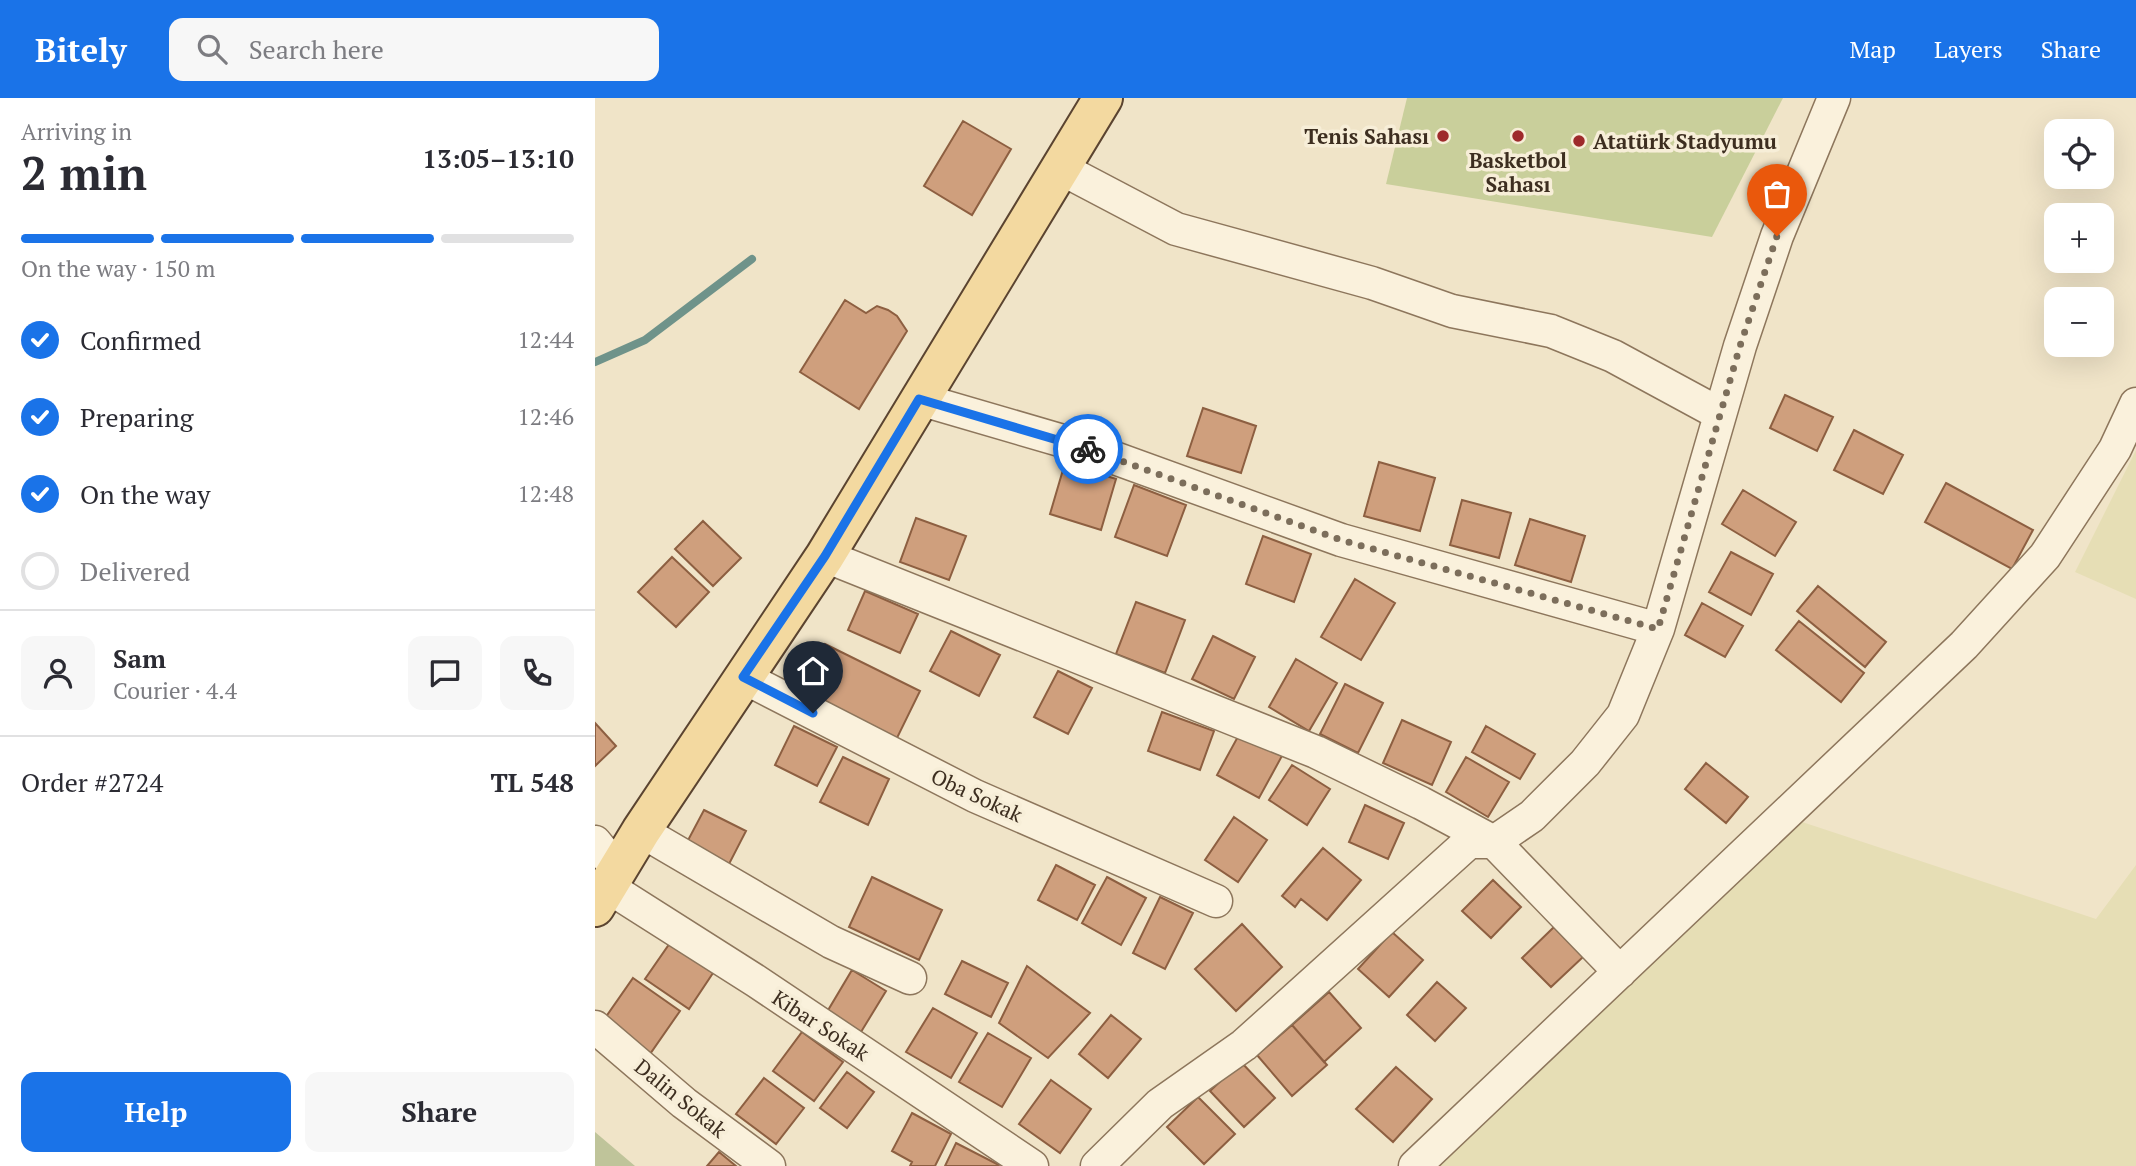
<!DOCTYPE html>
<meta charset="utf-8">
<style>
body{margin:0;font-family:"PT Serif",serif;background:#f7f7f7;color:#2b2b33;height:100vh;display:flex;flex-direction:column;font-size:26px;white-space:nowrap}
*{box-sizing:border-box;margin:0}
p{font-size:23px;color:#7c7c81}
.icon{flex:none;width:38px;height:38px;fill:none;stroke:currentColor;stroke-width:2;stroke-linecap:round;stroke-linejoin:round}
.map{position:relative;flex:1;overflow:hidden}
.sheet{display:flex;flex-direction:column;background:#fff;width:595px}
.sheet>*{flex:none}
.fabs{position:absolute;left:1449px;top:21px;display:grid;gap:14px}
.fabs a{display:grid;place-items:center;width:70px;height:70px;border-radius:14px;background:#fff;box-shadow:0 7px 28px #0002;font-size:35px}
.pin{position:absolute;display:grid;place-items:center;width:60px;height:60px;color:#fff;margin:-72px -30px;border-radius:50% 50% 50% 0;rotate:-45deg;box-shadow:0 0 7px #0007}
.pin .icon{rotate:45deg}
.courier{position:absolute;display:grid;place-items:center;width:70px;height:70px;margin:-35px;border:5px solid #1a73e8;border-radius:50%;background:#fff;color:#222;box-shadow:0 2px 9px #0007}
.head em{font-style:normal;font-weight:800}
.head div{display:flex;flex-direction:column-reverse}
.head{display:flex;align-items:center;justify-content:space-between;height:119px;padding:0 21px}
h1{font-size:46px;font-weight:800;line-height:52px}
.bar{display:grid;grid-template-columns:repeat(4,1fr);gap:10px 7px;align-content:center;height:84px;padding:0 21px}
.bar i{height:9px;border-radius:5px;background:#e1e1e2}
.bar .on{background:#1a73e8}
.bar p{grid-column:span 4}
.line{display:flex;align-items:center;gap:18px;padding:0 21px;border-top:2px solid #e1e1e2}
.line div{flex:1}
.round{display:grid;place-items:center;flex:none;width:74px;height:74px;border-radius:14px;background:#f7f7f7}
ol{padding:0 21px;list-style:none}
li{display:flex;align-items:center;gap:21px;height:77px}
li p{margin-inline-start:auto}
li .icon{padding:7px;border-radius:50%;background:#1a73e8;color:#fff;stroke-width:4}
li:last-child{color:#7c7c81}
li i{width:38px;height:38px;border:4px solid #e1e1e2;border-radius:50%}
.cta{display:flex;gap:14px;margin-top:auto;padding:14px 21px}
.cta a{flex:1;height:80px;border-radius:14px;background:#1a73e8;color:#fff;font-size:28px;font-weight:800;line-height:80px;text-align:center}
.cta a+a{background:#f7f7f7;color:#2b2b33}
header{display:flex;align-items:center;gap:42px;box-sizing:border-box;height:98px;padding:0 35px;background:#1a73e8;color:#fff}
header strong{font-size:33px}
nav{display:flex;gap:38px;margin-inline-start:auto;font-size:24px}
.search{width:490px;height:63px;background:#f7f7f7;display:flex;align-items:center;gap:18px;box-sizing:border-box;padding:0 24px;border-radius:14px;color:#7c7c81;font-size:26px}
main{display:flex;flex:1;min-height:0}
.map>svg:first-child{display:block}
.farmland{fill:#e6deb5}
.green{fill:#c9cf9b}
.cemetery{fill:#bfc49a}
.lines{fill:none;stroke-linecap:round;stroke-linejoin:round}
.stream{stroke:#6f938a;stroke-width:8}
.building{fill:#cf9f7d;stroke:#8d5f41;stroke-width:2}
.minor-casing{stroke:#8d765c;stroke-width:35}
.major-casing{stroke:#5b4430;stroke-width:42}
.minor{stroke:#faf1dc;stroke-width:32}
.major{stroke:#f3d9a0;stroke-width:38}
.done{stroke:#7c6e5b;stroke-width:7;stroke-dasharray:0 12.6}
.route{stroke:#1a73e8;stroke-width:9}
.poi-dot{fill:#9e2a2b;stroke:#f7eed8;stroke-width:2.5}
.labels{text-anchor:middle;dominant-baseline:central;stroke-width:7;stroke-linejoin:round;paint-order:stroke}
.poi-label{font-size:21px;font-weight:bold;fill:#3d2e20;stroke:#f7eed8;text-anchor:end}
.street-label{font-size:21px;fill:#3d2e20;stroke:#f7eed8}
</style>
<header>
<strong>Bitely</strong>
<div class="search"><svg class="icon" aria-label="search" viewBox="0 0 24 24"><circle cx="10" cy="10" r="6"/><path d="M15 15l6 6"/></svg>Search here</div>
<nav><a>Map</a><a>Layers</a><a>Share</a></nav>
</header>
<main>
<section class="sheet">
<div class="head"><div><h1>2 min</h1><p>Arriving in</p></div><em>13:05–13:10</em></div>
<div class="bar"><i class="on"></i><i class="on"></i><i class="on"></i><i></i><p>On the way · 150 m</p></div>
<ol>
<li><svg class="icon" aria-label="check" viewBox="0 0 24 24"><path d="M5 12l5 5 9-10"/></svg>Confirmed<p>12:44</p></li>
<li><svg class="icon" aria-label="check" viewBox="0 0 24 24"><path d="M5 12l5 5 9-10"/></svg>Preparing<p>12:46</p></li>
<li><svg class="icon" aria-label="check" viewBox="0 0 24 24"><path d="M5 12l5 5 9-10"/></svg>On the way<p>12:48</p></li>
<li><i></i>Delivered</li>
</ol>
<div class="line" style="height:126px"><a class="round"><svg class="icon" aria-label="person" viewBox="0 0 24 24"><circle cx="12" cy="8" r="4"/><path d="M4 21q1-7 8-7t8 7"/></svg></a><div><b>Sam</b><p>Courier · 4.4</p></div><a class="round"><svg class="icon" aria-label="chat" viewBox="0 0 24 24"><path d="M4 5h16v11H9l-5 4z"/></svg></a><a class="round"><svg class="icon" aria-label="phone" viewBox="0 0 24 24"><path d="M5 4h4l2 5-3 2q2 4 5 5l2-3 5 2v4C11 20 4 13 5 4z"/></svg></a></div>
<div class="line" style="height:91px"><div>Order #2724</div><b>TL 548</b></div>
<div class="cta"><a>Help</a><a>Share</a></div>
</section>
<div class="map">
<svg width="1541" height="1068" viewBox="0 0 1541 1068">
<rect width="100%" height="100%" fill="#f0e4c8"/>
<path class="farmland" d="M1541 352V501L1480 474Z
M1189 718 1501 821 1541 767V1068H820Z"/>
<path class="green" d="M812 0H1188L1117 139 791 86Z"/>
<path class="cemetery" d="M0 1034 40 1068H0Z"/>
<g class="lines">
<path class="stream" d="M0 264 50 242 157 161"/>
</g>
<path class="building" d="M368 23 416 51 377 117 329 88Z
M250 202 271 215 282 208 293 212 302 218 312 233 264 311 205 274Z
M1190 297 1238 319 1222 353 1175 330Z
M608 310 661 328 646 375 592 358Z
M1259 332 1308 357 1288 396 1239 372Z
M784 364 840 380 825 433 769 418Z
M470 365 521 381 506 432 455 416Z
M1351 385 1438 432 1417 471 1330 424Z
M539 387 591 407 572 458 520 439Z
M1148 392 1201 424 1180 458 1127 426Z
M867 402 916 415 904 460 855 447Z
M321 420 371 438 354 482 305 464Z
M935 421 990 438 976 484 920 467Z
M108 423 146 460 118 488 80 451Z
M668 438 716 456 699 504 651 486Z
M1136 454 1178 476 1156 517 1114 494Z
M77 459 114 494 81 529 43 494Z
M760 481 800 505 766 562 726 539Z
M1223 488 1291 544 1270 569 1202 513Z
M270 493 323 516 305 555 253 532Z
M541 504 590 522 570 575 521 556Z
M1107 505 1148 528 1130 559 1090 537Z
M1204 523 1269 575 1246 604 1181 552Z
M356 533 405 557 384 598 335 573Z
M618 538 660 559 639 601 597 581Z
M230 546 325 593 301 642 206 594Z
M701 561 742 585 714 633 674 609Z
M463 573 497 590 473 636 439 619Z
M750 586 788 605 763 655 725 636Z
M567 614 619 633 605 672 553 653Z
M807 622 856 644 837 687 788 665Z
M0 625 21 648 0 668Z
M199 628 242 649 222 688 180 667Z
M891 628 940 656 925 681 877 654Z
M646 633 688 656 664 700 622 677Z
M248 659 294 681 273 727 225 704Z
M871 659 914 684 893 719 851 694Z
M1111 665 1153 699 1131 725 1090 691Z
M697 667 735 691 712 727 674 702Z
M770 707 809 725 793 761 754 744Z
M109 712 151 733 133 768 91 746Z
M639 719 672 742 643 784 610 762Z
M728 750 766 782 732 822 706 801 700 809 687 798Z
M461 767 500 787 482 822 443 802Z
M277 779 347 812 324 862 254 829Z
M512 779 551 800 526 847 487 825Z
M898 782 926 809 896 840 867 813Z
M565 799 598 815 570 871 538 855Z
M647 826 687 869 641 913 600 871Z
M959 829 988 859 956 889 927 860Z
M797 834 828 862 794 899 763 871Z
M75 845 118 875 94 911 50 881Z
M367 863 413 885 396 919 350 896Z
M432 868 495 915 453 960 404 925Z
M257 872 291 893 266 934 232 914Z
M38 880 85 913 55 956 8 923Z
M842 884 871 910 840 943 812 917Z
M734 894 766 930 729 964 697 927Z
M338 910 382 935 356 980 311 954Z
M516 917 546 941 513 980 484 956Z
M697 927 732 967 697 998 662 957Z
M207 934 248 964 219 1003 178 973Z
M393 935 436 960 407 1009 364 984Z
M646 964 680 1000 649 1029 615 993Z
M801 969 837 1001 798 1044 761 1011Z
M252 974 279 994 252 1030 225 1010Z
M169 980 209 1010 181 1046 141 1016Z
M456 982 496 1011 465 1055 424 1026Z
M603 999 640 1036 609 1066 572 1029Z
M317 1015 356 1036 340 1068H315L317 1064 297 1053Z
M361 1045 404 1067 403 1068H350Z
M124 1054 141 1068H112Z"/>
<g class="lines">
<defs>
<path id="minor" d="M465 70 581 131 777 185 857 213 956 233 1018 258 1125 316
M324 301 492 350 746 442 1063 531
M230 458 721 654 826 705 899 744 1025 874
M148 579 380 698 621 803
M46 733 236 844 315 880
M0 744 23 772
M13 789 161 883 437 1068
M0 929 89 1005 174 1068
M502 1068 565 1006 649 947 874 744H899L937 718 990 665 1028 617 1063 531 1145 248 1182 138 1239 0
M820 1068 1369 547 1450 458 1520 351 1541 306"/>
<path id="major" d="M0 809 46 733 230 458 508 0"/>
</defs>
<use href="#minor" class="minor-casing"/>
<use href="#major" class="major-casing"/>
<use href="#minor" class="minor"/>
<use href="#major" class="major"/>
</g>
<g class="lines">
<path class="done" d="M493 351 746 442 1063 531 1145 248 1182 138"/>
<path class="route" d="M218 615 148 579 230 458 324 301 493 351"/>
</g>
<g class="poi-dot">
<circle cx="848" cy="38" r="7"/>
<circle cx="923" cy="38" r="7"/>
<circle cx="984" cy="43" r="7"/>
</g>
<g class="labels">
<g class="poi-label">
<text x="834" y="38">Tenis Sahası</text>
<text x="998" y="43" text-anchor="start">Atatürk Stadyumu</text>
<text x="923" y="62" text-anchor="middle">Basketbol<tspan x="923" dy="24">Sahası</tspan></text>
</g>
<g class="street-label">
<text transform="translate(382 697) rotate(25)">Oba Sokak</text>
<text transform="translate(226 927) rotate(33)">Kibar Sokak</text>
<text transform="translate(86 1000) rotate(39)">Dalin Sokak</text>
</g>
</g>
</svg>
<div class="fabs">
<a><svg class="icon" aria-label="locate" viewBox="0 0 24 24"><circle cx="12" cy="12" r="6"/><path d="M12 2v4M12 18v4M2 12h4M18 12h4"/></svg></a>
<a>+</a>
<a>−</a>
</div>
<div class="pin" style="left:1182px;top:138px;background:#ea580c"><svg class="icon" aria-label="bag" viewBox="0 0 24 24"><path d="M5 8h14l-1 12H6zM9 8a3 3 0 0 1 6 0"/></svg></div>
<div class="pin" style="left:218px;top:615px;background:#1f2937"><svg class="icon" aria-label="home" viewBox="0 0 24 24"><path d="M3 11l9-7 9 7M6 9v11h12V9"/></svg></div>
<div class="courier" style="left:493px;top:351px"><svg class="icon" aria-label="bike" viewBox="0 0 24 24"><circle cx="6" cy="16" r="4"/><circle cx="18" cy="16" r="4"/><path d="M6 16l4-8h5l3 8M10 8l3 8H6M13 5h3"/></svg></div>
</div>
</main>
